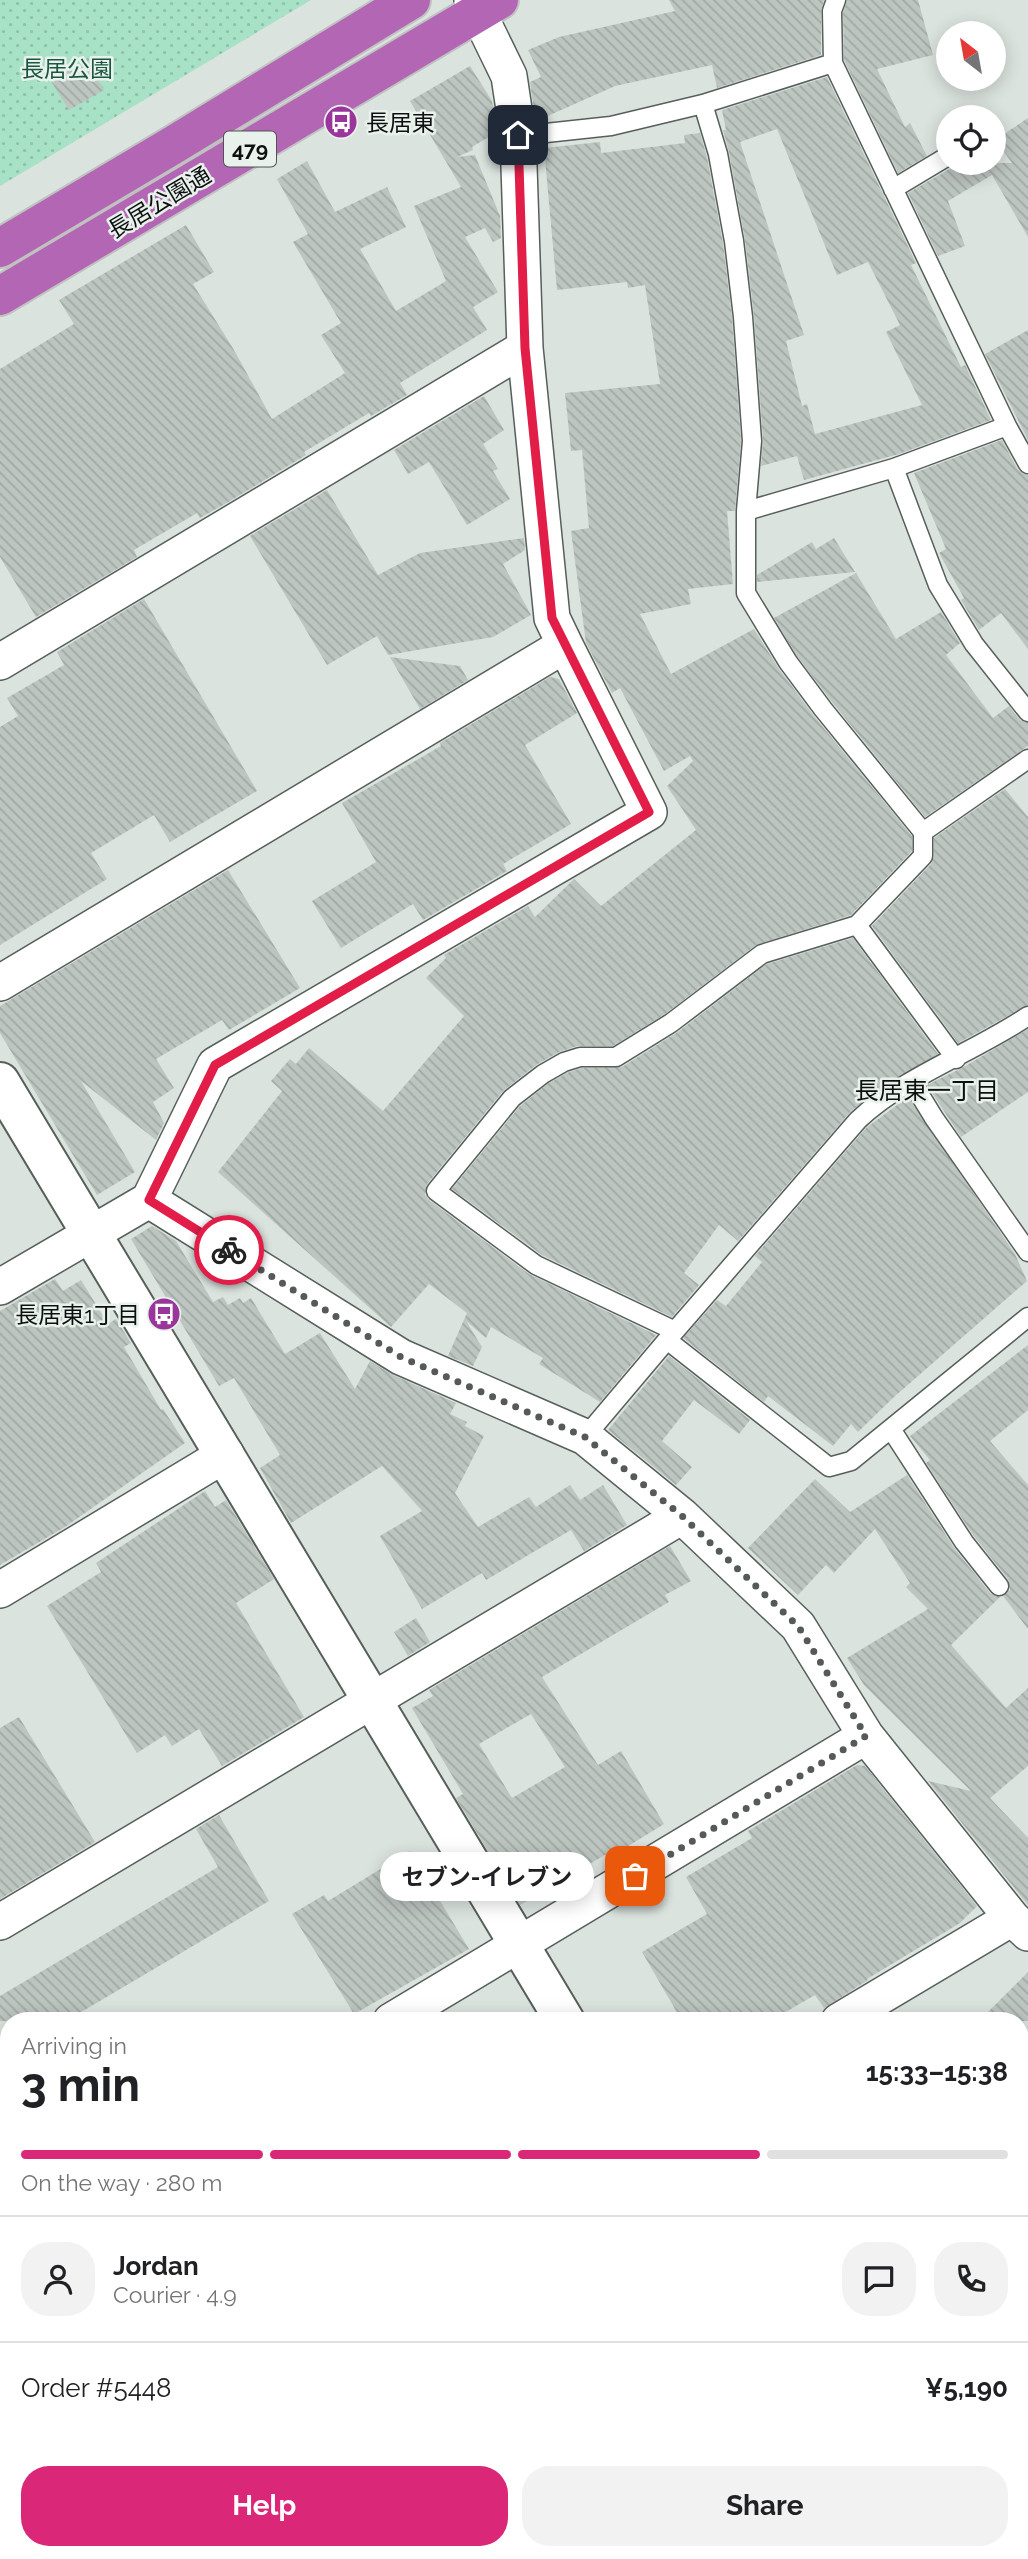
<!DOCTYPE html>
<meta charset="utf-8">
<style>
body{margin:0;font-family:Raleway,"Noto Sans JP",sans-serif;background:#f2f2f2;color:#202124;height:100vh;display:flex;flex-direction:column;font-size:26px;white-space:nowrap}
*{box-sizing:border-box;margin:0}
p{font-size:23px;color:#757577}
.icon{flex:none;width:38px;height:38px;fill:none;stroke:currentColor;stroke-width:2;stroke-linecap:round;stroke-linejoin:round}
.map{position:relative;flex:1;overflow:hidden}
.details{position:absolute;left:0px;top:2012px;width:1029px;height:548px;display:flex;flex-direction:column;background:#fff;border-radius:28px 28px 0 0;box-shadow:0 4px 18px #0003}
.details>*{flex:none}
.needle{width:46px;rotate:329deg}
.tools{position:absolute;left:936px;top:21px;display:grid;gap:14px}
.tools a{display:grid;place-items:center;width:70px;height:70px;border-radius:50%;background:#fff;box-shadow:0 4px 18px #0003;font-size:35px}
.pin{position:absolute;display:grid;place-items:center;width:60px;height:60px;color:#fff;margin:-30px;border-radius:14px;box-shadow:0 4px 10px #0006}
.courier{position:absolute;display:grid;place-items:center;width:70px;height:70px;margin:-35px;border:5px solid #e11d48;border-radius:50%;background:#fff;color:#222;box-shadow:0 2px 9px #0007}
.bubble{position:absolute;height:49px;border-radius:24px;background:#fff;box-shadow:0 4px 18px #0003;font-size:23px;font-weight:700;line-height:49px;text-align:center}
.headline em{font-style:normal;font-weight:700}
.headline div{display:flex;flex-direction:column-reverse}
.headline{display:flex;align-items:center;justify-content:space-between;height:119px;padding:0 21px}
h1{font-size:46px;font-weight:700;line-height:52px}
.bar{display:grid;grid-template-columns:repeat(4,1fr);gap:10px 7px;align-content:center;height:84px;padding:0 21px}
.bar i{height:9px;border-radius:5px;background:#e0e0e0}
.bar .on{background:#db2777}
.bar p{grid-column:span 4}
.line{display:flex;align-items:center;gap:18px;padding:0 21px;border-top:2px solid #e0e0e0}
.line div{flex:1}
.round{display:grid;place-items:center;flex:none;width:74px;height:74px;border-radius:28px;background:#f2f2f2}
.button{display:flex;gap:14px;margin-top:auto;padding:14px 21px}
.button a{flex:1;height:80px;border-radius:28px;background:#db2777;color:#fff;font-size:28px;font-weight:700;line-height:80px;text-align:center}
.button a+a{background:#f2f2f2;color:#202124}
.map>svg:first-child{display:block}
.park{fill:url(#park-dots)}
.building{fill:url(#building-back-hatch);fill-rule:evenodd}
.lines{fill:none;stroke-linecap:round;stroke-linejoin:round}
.lane-casing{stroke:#575f5b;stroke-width:21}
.street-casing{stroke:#575f5b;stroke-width:38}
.secondary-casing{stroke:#575f5b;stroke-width:42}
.highway-casing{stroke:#c0c1c1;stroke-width:42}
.lane{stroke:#fff;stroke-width:18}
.street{stroke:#fff;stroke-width:35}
.secondary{stroke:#fff;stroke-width:38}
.highway{stroke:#b366b3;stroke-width:38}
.done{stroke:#555a58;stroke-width:7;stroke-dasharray:0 12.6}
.route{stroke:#e11d48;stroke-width:9}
.labels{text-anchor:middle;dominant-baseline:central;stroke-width:5;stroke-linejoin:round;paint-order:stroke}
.shield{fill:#e8f1ec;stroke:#4f5451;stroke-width:2}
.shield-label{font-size:21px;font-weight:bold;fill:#0d100f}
.park-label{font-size:23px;fill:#1a5640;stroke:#e8f1ec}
.poi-label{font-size:23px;fill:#0d100f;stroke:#e8f1ec;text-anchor:start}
.street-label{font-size:23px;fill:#0d100f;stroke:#e8f1ec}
.neighbourhood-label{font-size:24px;fill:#0d100f;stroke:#e8f1ec}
</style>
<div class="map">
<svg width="1028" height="2559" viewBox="0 0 1028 2559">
<defs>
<pattern id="park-dots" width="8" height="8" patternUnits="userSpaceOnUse" patternTransform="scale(1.75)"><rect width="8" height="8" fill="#a7e1c6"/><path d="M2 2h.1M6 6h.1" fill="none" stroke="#8fc0a9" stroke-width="1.8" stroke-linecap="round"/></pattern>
<pattern id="building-back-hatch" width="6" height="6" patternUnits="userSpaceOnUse" patternTransform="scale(1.75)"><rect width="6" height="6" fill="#bdc5c1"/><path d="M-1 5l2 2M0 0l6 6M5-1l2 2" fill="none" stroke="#a1a8a5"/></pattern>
</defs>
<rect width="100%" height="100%" fill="#dbe3df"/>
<path class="park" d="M0 0H311L0 186Z"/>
<path class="building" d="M669 0H824L821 11V55L717 88 712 65 615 86 541 119 540 106 534 110 530 82 541 77 528 50 559 37 675 11Z
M847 0H918L933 55 877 69 905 127 910 123 927 156 898 173 844 60 843 13Z
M87 60 104 90 69 110 51 81Z
M470 66 492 101 497 132 472 147 473 150 457 157 475 155 500 216 501 238 493 242 485 228 465 237 498 292 473 307 487 330 400 383 407 395 371 416 369 413 304 452 306 455 230 501 200 518 197 513 134 550 137 557 36 617 0 557V369L74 324 59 300 186 225 214 272 193 284 234 350 272 419 345 373 321 335 341 323 293 242 308 234 277 179 307 161 335 212 387 187 406 227 360 249 396 311 446 281 414 206 461 187 410 101Z
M827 77 916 263 911 265 961 367 965 365 991 420 899 454 804 480 797 456 761 466 763 440 754 316 745 240 729 152 723 130H726L722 110ZM777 129 837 275 868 262 900 325 886 332 922 405 815 434 807 404 802 406 786 341 804 335 740 142Z
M1028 118V237L992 175 948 201 965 246 938 256 908 193 960 163H1012L995 140Z
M700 133 707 157 723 243 732 318 741 441 735 511H727L733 584 688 589 691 604 640 614 671 674 754 629 779 669 814 716 912 836V851L851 915 756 945 665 1014 613 1046H577L559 1052 536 1065 503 1091 427 1184 425 1195 429 1200 529 1274 656 1335 600 1402 539 1364 543 1358 491 1327 486 1338 466 1321 482 1347 473 1366 448 1356 467 1313 429 1284 391 1327 218 1172 282 1091 271 1081 290 1059 296 1064 309 1048 383 1111 464 1016 426 978 446 958 444 955 528 906 535 917 574 879 601 906 696 830 667 786 693 761 690 756 664 771 620 688 612 693 586 643 571 531 589 528 582 450 571 451 565 393 660 384 645 285 628 288 627 282 557 290 544 148 600 142 601 153 685 143 684 135Z
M1028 330V440L985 354Z
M484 396 504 430 483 444 498 469 493 471 510 499 467 525 429 462 408 474 394 450Z
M1002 440 1018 470 1028 475V649L1001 613 979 630 961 600 964 598 939 553 946 549 914 473Z
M327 490 378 575 420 553 524 538 525 550 503 564 531 615 493 637 388 655 377 636 327 665 250 536Z
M834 538 855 572 757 582V575L812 542 816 549Z
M856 573 896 639 941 612 960 643 946 655 993 718 1009 706 1020 720 1028 723V746L925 817 832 702 797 656 774 618Z
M144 599 257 791 170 842 154 815 91 853 107 879 0 945V727L18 716 7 698 64 665 57 652Z
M390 657 460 666 468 680 420 709Z
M550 677 559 679 577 713 525 745 571 824 503 864 507 871 423 920 413 904 341 948 312 901 376 862 342 803 441 746 440 743Z
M1005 789 1028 817V1005L958 1043 872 926 931 864 934 856V838Z
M228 870 300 988 229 1030 222 1020 156 1059 174 1088 153 1102 164 1123 156 1140 81 1081 135 1172 97 1195 0 1033V1006Z
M853 938 938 1054 891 1081 851 1111 738 1241 719 1225 684 1273 699 1285 672 1317 542 1255 452 1189 520 1106 549 1083 569 1072 582 1068 622 1067 678 1032 767 964Z
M1028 1029V1092L961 1137 927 1085 962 1068Z
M908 1097 1015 1254 1027 1281 894 1397 858 1432 851 1424 833 1446 768 1396 764 1402 683 1338 717 1300 726 1306 762 1262 755 1256 866 1128Z
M152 1226 176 1241 213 1302 223 1297 228 1305 240 1298 243 1303 251 1298 285 1354 320 1333 355 1389 370 1361 393 1375 456 1403 450 1414 467 1422 465 1426 484 1436 455 1493 478 1527 529 1497 536 1507 570 1485 580 1500 603 1485 627 1525 584 1551 571 1530 486 1580 482 1573 422 1609 380 1536 422 1511 382 1466 291 1523 260 1468 280 1455 234 1378 219 1386 131 1239Z
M55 1279 63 1291 81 1280 108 1324 116 1319 131 1343 124 1347 161 1410 163 1409 185 1443 65 1527 0 1565V1311Z
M1028 1345V1410L990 1441 1028 1485V1629L1003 1596 1010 1590 1008 1579 973 1535 926 1463 930 1460 910 1436Z
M669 1356 750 1420 739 1434 694 1400 662 1441 692 1467 676 1485 608 1430Z
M907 1475 955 1549 990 1593 1000 1597 951 1645 1006 1708 1028 1688V1766L990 1798 1028 1838V1905L928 1781 971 1791 864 1685 847 1658 928 1609 906 1587 910 1583 875 1529 834 1573 826 1565 798 1595 748 1548 815 1479 850 1512Z
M205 1491 215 1507 226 1500 274 1579 236 1603 304 1717 222 1766 199 1729 172 1746 165 1735 137 1753 47 1606 101 1572 96 1563Z
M670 1546 691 1581 665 1595 669 1602 542 1677 598 1765 621 1751 664 1824 617 1853 615 1849 520 1905 456 1798 463 1794 412 1708 433 1696 429 1690ZM531 1714 565 1767 512 1798 479 1744Z
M416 1618 430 1642 408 1656 394 1632Z
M19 1717 95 1842 0 1899V1728Z
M857 1765 865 1766 977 1906 960 1923 867 1979 868 1980 824 2008 815 1995 770 2021H682L642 1952 707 1914 686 1877 752 1838 748 1831Z
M219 1815 269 1901 66 2021H0V1996L218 1867 196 1829Z
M410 1851 469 1949 354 2014 292 1914 324 1895 328 1901Z
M1028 1972V2021H979Z"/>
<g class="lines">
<defs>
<path id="lane" d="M833 63 832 11 836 0
M703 104 718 154 734 241 743 317 752 441 746 511
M518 136 611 126 703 104 833 63 1007 426 894 468 746 511V593L788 662 823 709 923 832 1028 759
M893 189 948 156
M1007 426 1028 464
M894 468 938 585 974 644 1028 712
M857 925 956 1059
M912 1082 934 1118 1028 1252
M675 1331 536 1265 436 1191 512 1098 543 1074 564 1062 580 1057H616L671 1023 762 954 857 925 923 856V832
M668 1339 858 1120C906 1075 973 1053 1028 1016
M891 1429 964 1542 999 1586
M585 1437 667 1340 829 1467 851 1461 1028 1317"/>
<path id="street" d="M565 645 649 812 215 1065 149 1200 401 1357 585 1437 682 1516 798 1626 866 1736 1012 1918 1028 1933
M0 662 525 348
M0 983 565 645 552 618 525 348 518 136 509 76 472 0
M0 1287 149 1200
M0 1590 226 1454
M0 1922 682 1516
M391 2021 866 1736
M839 2021 1012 1918
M0 2274 9 2288
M167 2552 172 2559
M382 2559 395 2552"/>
<path id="secondary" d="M0 1082 565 2021
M1020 2433 1028 2427
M871 2559 882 2552"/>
<path id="highway" d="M0 248 175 144 411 0
M0 296 499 0"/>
</defs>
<use href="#lane" class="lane-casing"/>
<use href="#street" class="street-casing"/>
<use href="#secondary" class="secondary-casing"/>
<use href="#highway" class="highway-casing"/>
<use href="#lane" class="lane"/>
<use href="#street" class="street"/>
<use href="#secondary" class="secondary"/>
<use href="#highway" class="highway"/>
</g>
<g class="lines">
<path class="done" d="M229 1250 401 1357 585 1437 682 1516 798 1626 866 1736 635 1876"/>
<path class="route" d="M229 1250 149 1200 215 1065 649 812 552 618 525 348 518 135"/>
</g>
<defs>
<symbol id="bus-disc" viewBox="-11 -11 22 22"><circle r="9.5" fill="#9a359b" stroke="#e8f1ec"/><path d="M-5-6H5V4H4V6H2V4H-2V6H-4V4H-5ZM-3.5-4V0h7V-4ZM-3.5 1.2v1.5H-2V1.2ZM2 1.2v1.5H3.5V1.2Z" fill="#fff"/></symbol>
</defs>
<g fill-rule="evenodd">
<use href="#bus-disc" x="322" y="103" width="38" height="38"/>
<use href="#bus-disc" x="145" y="1295" width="38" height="38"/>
</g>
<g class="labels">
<rect class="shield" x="224" y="131.5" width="52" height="35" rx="5"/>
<g class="shield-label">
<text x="250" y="149">479</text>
</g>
<g class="park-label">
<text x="67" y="68">長居公園</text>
</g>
<g class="poi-label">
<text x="366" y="122">長居東</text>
<text x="140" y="1314" text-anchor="end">長居東1丁目</text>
</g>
<g class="street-label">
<text transform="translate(159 202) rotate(-31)">長居公園通</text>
</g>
<g class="neighbourhood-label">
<text x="927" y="1090">長居東一丁目</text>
</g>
</g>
</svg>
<div class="tools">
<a><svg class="needle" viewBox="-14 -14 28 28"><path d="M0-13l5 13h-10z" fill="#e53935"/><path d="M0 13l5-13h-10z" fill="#757577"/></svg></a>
<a><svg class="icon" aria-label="locate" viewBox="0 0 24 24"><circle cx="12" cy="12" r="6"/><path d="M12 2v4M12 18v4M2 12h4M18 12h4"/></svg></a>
</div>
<div class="pin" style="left:635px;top:1876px;background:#ea580c"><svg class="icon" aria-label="bag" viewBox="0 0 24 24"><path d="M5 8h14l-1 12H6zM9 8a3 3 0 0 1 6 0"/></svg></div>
<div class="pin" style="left:518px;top:135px;background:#1f2937"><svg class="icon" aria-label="home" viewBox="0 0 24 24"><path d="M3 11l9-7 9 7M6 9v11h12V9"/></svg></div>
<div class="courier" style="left:229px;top:1250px"><svg class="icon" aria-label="bike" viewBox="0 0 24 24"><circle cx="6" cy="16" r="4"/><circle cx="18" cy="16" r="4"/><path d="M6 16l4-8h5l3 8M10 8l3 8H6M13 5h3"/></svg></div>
<div class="bubble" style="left:380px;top:1852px;width:214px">セブン-イレブン</div>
<section class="details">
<div class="headline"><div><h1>3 min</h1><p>Arriving in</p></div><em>15:33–15:38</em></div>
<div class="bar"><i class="on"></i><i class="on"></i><i class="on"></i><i></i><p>On the way · 280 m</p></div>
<div class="line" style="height:126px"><a class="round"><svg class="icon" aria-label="person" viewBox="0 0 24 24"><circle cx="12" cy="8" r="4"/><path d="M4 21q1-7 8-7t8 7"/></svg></a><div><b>Jordan</b><p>Courier · 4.9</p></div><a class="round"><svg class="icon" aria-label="chat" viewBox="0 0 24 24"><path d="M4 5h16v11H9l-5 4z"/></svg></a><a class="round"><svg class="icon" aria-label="phone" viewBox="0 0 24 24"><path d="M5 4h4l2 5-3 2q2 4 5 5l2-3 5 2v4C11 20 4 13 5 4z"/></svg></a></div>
<div class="line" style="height:91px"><div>Order #5448</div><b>¥5,190</b></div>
<div class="button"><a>Help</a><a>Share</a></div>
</section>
</div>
